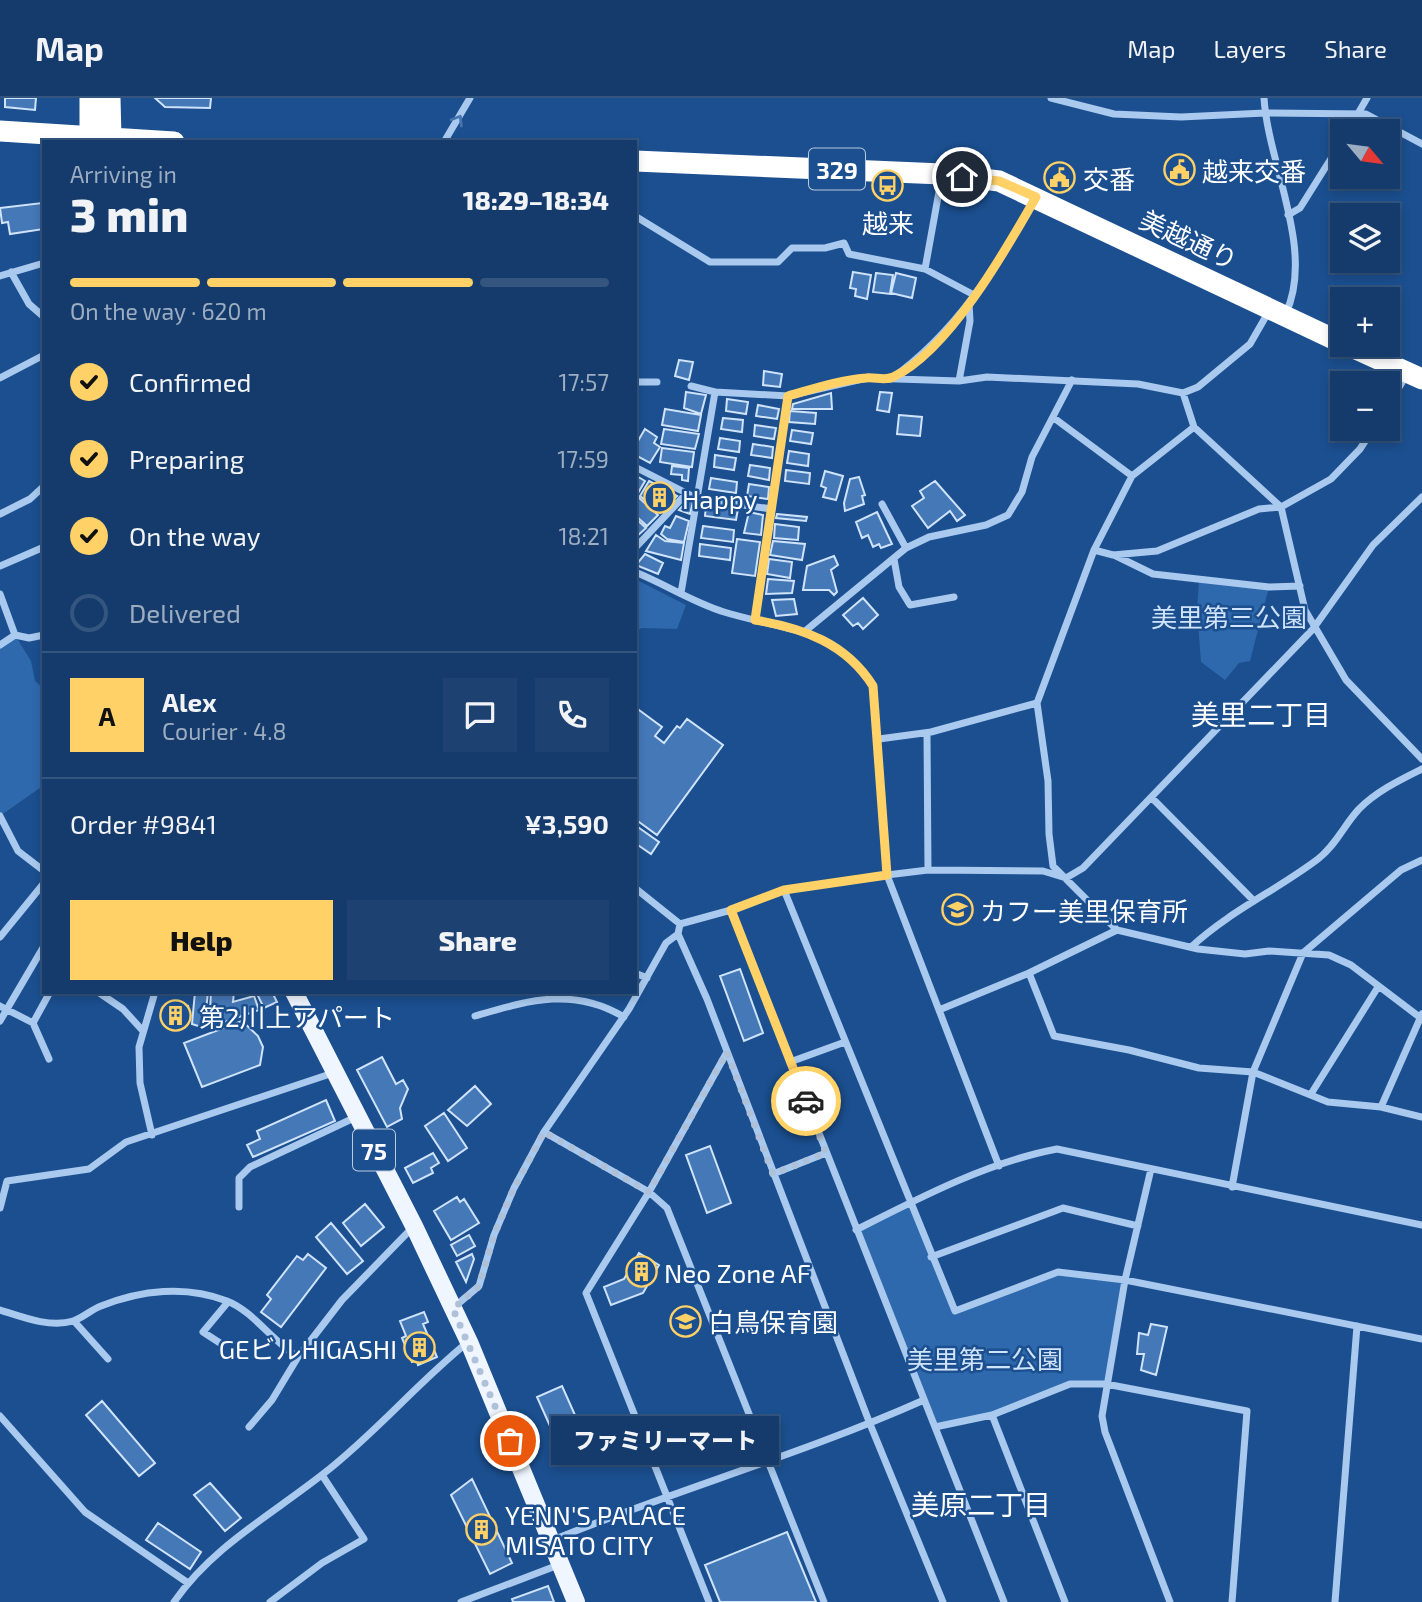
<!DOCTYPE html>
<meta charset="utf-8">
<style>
body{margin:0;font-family:"Exo 2","Noto Sans JP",sans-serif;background:#1d4271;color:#f1f3f6;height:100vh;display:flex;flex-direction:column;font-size:26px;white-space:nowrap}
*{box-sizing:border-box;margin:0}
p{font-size:23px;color:#9dadc1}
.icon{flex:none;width:38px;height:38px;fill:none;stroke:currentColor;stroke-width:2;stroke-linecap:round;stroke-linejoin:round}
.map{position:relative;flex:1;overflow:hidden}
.panel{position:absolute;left:42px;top:42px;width:595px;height:854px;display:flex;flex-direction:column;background:#143b6b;border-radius:0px;box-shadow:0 4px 10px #0003,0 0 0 2px #33557e}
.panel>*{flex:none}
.needle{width:46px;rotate:119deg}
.buttons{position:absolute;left:1330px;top:21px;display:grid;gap:14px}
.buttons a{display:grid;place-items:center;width:70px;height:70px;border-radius:0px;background:#143b6b;box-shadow:0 4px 10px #0003,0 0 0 2px #33557e;font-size:35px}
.pin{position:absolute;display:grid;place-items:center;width:60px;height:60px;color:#fff;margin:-30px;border:4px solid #fff;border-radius:50%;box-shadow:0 2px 7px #0007}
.courier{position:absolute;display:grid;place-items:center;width:70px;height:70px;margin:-35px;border:5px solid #ffd166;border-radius:50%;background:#fff;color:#222;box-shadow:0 2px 9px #0007}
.bubble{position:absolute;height:49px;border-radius:0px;background:#143b6b;box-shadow:0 4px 10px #0003,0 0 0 2px #33557e;font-size:23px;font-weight:800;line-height:49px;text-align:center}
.head em{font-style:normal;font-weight:800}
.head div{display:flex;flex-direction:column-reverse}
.head{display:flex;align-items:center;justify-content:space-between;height:119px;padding:0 28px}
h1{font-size:46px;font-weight:800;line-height:52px}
.bar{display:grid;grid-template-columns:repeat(4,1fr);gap:10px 7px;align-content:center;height:84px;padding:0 28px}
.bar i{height:9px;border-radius:5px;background:#33557e}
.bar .active{background:#ffd166}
.bar p{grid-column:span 4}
.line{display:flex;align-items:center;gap:18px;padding:0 28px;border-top:2px solid #33557e}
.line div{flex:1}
.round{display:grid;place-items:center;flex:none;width:74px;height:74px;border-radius:0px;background:#1d4271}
ol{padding:0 28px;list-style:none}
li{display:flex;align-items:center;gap:21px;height:77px}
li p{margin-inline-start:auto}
li .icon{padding:7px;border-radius:50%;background:#ffd166;color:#111;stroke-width:4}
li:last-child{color:#9dadc1}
li i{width:38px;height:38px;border:4px solid #33557e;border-radius:50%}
.primary-button{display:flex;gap:14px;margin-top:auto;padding:14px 28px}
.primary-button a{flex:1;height:80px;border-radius:0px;background:#ffd166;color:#111;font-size:28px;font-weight:800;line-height:80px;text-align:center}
.primary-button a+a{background:#1d4271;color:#f1f3f6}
header{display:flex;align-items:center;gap:42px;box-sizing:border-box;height:98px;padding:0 35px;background:#143b6b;border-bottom:2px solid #33557e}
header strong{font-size:33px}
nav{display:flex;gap:38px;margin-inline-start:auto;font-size:24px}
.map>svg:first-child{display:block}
.green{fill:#2e69ad}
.building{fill:#4478b7;stroke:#cfe3fa;stroke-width:2}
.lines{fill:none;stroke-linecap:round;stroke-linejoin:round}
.street{stroke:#a9c9ee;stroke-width:7}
.primary{stroke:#f0f6ff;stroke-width:18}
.highway{stroke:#fff;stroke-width:21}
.oneway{stroke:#4674ac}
.done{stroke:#afc1d8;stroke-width:7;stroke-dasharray:0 12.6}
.route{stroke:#ffd166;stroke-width:9}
.labels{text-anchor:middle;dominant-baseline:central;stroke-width:5;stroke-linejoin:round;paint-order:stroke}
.shield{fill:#1b4f8f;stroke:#bbcadd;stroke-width:2}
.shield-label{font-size:24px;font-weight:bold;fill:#fff}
.poi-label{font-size:26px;fill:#fff;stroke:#1b4f8f;text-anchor:start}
.street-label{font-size:26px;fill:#fff;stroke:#1b4f8f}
.park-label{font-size:26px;fill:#cfe3fa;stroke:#1b4f8f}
.neighbourhood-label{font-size:28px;fill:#fff;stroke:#1b4f8f}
</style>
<header>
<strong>Map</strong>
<nav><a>Map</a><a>Layers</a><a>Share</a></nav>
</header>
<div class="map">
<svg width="1422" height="1504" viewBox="0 0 1422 1504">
<rect width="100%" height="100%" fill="#1b4f8f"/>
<path class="green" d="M635 481 686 507 677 531 642 530 635 533Z
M1199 483 1269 489 1250 563 1239 565 1225 582 1201 564 1197 512Z
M15 537 31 563 35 583 44 591V687L0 718V547Z
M909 1105 955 1212 1058 1174 1125 1182 1106 1286H1070L992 1317 935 1329 856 1132Z"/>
<path class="building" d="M5 0H36L35 12 5 9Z
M155 0H211L210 10 165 9Z
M42 105 44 131 10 136 8 124 2 125 0 110Z
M853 174 871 177 867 201 855 198 856 191 850 190Z
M876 175 893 177 890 196 873 194Z
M896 175 916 180 912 200 891 195Z
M679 262 693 264 689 282 675 278Z
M764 273 782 276 780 289 763 287Z
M686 294 706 297 701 316 684 310Z
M880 294 892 295 889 314 877 312Z
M831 295 832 311H792L793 306Z
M727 301 748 304 746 316 726 313Z
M758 307 779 311 777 321 756 318Z
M665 311 701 317 698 333 662 327Z
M790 313 816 315 815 326 789 324Z
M899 317 922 319 920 338 897 336Z
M723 320 743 322 742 334 721 331Z
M755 327 776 330 774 341 754 338Z
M645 331 657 339 654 345 660 349 650 365 635 357V348Z
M664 331 699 336 695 351 661 346Z
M792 332 813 335 811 346 790 343Z
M720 340 740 343 739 354 718 351Z
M753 346 773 349 772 360 751 357Z
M662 350 694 354 692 369 660 364Z
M789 353 809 356 808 368 787 365Z
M715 357 736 360 734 372 714 369Z
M750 367 770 370 769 382 748 378Z
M672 368 689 370 688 383 682 382V377L671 376Z
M786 372 810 375 809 386 785 383Z
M825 373 843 378 836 402 823 399 826 390 821 388Z
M635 377 645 383 638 395 635 394Z
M859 379 865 397 862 398 864 406 845 413 844 405 850 381Z
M711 380 737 384 736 395 709 391Z
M649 383 677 398 660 415 640 398Z
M935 383 965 417 957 423 950 413 928 430 912 408 924 400 920 393Z
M749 386 769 389 768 401 747 398Z
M638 399 658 417 647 428 635 417V402Z
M688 402 693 404 690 416 679 412Z
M706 407 738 411 736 422 705 418Z
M749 414 763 417 761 437 744 435Z
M877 414 892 446 881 450 879 446 873 449 868 437 862 440 856 424Z
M777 416 807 419 806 423 776 420Z
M676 418 689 423 684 444 667 441 661 436 665 428 670 430Z
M635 420 646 430 635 440Z
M775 426 799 429 798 442 774 440Z
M703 428 734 432 733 444 701 440Z
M656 437 665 443 684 445 681 462 646 453Z
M737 441 760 444 755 478 732 475Z
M773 443 805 446 802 462 770 457Z
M700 446 731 450 730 462 699 458Z
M645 456 663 465 658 476 636 467Z
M834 458 838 467 831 472 837 494 834 497 829 492H803L807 468Z
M769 461 792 464 790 480 767 476Z
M768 481 794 483 792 495 766 496Z
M863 500 878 517 863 531 858 525 853 528 843 517Z
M794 501 797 516 776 518 772 502Z
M635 609 662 629 655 638 664 645 677 628 680 630 687 621 723 647 657 737 635 721Z
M635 727 659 744 651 756 635 745Z
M740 871 763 935 744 943 720 878Z
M195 894H208L204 930 192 926Z
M211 894H234L233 904 254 898 259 912 216 927 210 913Z
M256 894H272L277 904 264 910Z
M178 907 188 908 185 929 165 926 168 909 177 911Z
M242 923 258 938 263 949 260 967 202 989 184 945Z
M382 959 396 986 403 982 408 991 400 1010 402 1021 387 1029 357 972Z
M475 988 491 1006 467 1028 448 1012Z
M326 1002 335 1023 253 1059 247 1047 260 1041 257 1033Z
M444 1015 467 1050 448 1063 425 1028Z
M710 1048 731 1105 707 1115 686 1057Z
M433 1055 439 1065 431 1070 433 1075 413 1085 405 1070Z
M457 1099 460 1104 464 1101 479 1125 451 1142 434 1113Z
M365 1106 384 1129 361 1148 343 1125Z
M331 1125 363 1163 347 1176 316 1139Z
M469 1137 475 1148 457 1158 451 1147Z
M639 1155 659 1167 643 1195 611 1207 604 1189 624 1181Z
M308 1156 326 1170 281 1229 261 1214 271 1201 267 1197 297 1158 303 1162Z
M472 1156 474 1161 466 1184 456 1164Z
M424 1214 428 1224 423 1226 437 1259 418 1267 417 1262 412 1264 402 1240 406 1238 400 1223Z
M1151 1226 1167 1229 1156 1277 1141 1272 1144 1256H1137L1139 1235 1148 1237Z
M562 1288 579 1326 554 1337 537 1299Z
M102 1303 155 1365 139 1378 86 1317Z
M472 1381 512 1465 490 1476 451 1397Z
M210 1385 241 1420 225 1433 194 1397Z
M158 1425 201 1454 190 1471 146 1442Z
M787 1434 816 1504H720L705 1467Z
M548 1488 554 1504H513L512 1501Z"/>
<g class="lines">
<path class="street" d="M1051 0 1114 16 1181 19 1265 15 1366 16 1422 46
M1264 0C1268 66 1315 152 1286 215
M1348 33 1367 0
M444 44 470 0
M1288 117 1300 110 1342 43
M635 118 710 164H778L792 150H825L844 145 849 156 925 171 974 197
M925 171 942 77
M11 174 29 206 44 219
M0 178 44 165
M0 280 44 257
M892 280C956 234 995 171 1034 103
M959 283 970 223 969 205
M635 284H657
M691 288 715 294
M1183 295 1194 329 1281 409 1305 512 1346 582 1422 661
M1388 308 1407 276
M1054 320 1132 378
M1194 329 1132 378 1094 452 1037 605 1048 683 1049 736 1053 768 1117 832 1198 851 1245 856 1269 853 1329 857 1351 867 1422 921
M635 369 698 401 772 411
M882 406 906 450
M0 416 30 401 44 388
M635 450 686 396
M1094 452 1113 457 1157 453 1259 411 1281 409 1331 381 1360 351 1373 331
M1114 457 1153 476 1269 489 1300 488
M894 461 899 489 910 507 954 499
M0 468 44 449
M635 474C665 486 692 504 724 514 783 532 836 530 873 588L887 777 999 1068
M681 495 715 294 788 298 867 280 959 283 987 279 1138 286 1183 295 1198 289 1250 246 1269 213
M0 496 15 537 0 547
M755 521 788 298
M804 534 906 450 929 439 986 427 1008 417 1022 394 1032 359 1072 282
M15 537 29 540 44 537
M927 635 928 772
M879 641 931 634 1037 605
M1152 700 1254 803
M0 718 18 753 44 773
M635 790 680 826
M784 792 955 1213 1058 1174 1125 1182 1422 1241
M731 812 1004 1504
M678 836 707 901 870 1326 943 1504
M0 839 44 785
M1191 849C1230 813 1277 792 1318 761 1336 747 1344 727 1359 711 1377 693 1400 682 1422 671
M635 875 647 880
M1029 875 1054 938 1129 952 1199 970 1253 974 1328 1004 1381 1009 1422 1019
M98 894 123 911 143 933
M0 908 33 925 49 961
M939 912 1029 875 1117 832
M475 918C527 903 573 888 624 919
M0 923 44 848
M33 925 50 894
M790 964 845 944
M1311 996 1378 889
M1381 1009 1422 916
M544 1034 649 1094 667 1110 824 1504
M152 1037 140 985 139 949 155 894
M1151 1071 1125 1182 1102 1318 1105 1334 1170 1504
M773 1076 826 1055
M1232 1089 1253 974 1303 855 1401 772 1422 762
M239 1109V1080L250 1069 356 1019
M0 1110 7 1083 89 1071 126 1044 333 975
M856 1132C919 1100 988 1064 1057 1051L1422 1127
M931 1159 1063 1110 1138 1128
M453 1210 479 1188 494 1137 514 1090 544 1034 629 911 666 845 678 836 680 826 731 812 784 792 887 777 928 772 1043 773 1066 780 1083 770 1313 531 1373 447 1422 399
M0 1212C22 1219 50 1230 73 1223 83 1220 92 1211 101 1208 141 1192 186 1187 227 1203 253 1213 273 1244 298 1259L342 1202 413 1129
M74 1223 108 1261
M220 1245 203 1234 228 1204
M992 1317 1065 1504
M0 1318 85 1414 188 1485
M249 1329 272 1302 298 1259
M935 1329 992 1317 1070 1286H1106L1247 1313 1232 1504
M553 1442C675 1392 803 1356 924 1302
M174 1504C212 1449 271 1417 323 1376 375 1336 417 1285 468 1244
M270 1504 322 1465 364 1441 322 1377
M461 1504 561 1466
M709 1504 586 1195 649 1094 727 954
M1335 1504 1357 1228"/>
<path class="primary" d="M294 894 414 1128 469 1244 576 1504"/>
<path class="highway" d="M90 0V38
M110 0 111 39
M0 33 174 44
M635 63 942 76 999 83 1342 245
M1347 247 1422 281"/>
</g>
<defs><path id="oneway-chevron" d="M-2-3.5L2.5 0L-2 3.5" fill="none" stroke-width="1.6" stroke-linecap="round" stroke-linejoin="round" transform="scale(1.75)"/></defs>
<use class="oneway" href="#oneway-chevron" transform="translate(458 22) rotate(-58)"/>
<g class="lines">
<path class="done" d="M510 1343 453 1211 479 1188 494 1137 514 1090 544 1034 649 1094 727 954 773 1076 826 1055 806 1003"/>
<path class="route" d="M806 1003 731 812 784 792 887 777 873 588C846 545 803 530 755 522L788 298C813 291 840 282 866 280 875 279 886 283 893 279 948 254 1006 152 1036 99L999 83 962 79"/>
</g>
<defs>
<symbol id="civic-ring" viewBox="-11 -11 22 22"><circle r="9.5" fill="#1b4f8f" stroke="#ffd166" stroke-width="1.5"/><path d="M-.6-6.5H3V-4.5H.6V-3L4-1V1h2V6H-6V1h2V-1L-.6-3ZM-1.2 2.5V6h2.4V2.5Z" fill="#ffd166"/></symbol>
<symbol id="bus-ring" viewBox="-11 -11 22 22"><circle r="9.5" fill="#1b4f8f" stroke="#ffd166" stroke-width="1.5"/><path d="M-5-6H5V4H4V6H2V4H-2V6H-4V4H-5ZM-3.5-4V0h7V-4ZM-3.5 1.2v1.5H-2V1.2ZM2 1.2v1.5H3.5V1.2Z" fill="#ffd166"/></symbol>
<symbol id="building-ring" viewBox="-11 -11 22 22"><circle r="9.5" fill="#1b4f8f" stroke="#ffd166" stroke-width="1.5"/><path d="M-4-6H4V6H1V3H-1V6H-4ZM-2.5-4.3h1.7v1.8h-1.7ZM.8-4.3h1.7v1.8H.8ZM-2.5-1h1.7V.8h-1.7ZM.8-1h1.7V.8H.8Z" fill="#ffd166"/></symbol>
<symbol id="school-ring" viewBox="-11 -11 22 22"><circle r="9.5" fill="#1b4f8f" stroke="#ffd166" stroke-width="1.5"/><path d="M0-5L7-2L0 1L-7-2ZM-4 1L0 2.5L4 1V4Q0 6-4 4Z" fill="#ffd166"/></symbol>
</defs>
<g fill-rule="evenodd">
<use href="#civic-ring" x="1162" y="54" width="35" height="35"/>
<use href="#civic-ring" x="1042" y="62" width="35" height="35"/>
<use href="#bus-ring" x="870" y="70" width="35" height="35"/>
<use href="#building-ring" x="642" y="382" width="35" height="35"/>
<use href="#school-ring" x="940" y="794" width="35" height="35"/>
<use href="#building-ring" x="158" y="900" width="35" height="35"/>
<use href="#building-ring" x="624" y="1156" width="35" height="35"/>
<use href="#school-ring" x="668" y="1206" width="35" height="35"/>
<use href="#building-ring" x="402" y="1232" width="35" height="35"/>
<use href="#building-ring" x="464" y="1414" width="35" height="35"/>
</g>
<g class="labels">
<g class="shield">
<rect x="809" y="50.5" width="56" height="41" rx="5"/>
<rect x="353" y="1031.5" width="42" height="41" rx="5"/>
</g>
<g class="shield-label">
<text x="837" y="71">329</text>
<text x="374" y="1052">75</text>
</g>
<g class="poi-label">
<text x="1202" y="72">越来交番</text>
<text x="1083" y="80">交番</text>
<text x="888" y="124" text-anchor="middle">越来</text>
<text x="682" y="400">Happy</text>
<text x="980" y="812">カフー美里保育所</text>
<text x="199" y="918">第2川上アパート</text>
<text x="664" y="1174">Neo Zone AF</text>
<text x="708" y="1223">白鳥保育園</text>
<text x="397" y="1250" text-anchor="end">GEビルHIGASHI</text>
<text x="505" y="1416">YENN'S PALACE<tspan x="505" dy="30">MISATO CITY</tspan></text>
</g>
<g class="street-label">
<text transform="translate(1189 141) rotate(25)">美越通り</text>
</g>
<g class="park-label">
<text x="1229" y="518">美里第三公園</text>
<text x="985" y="1260">美里第二公園</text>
</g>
<g class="neighbourhood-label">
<text x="1261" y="616">美里二丁目</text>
<text x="981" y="1406">美原二丁目</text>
</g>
</g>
</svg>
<div class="buttons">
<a><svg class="needle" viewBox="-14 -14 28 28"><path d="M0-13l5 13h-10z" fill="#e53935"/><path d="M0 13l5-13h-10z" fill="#9dadc1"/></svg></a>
<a><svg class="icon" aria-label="layers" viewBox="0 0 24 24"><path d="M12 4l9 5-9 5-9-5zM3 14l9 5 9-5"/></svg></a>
<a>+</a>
<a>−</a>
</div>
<div class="pin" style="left:510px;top:1343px;background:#ea580c"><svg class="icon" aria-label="bag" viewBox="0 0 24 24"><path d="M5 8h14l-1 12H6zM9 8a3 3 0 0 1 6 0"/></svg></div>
<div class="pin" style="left:962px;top:79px;background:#1f2937"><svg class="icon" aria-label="home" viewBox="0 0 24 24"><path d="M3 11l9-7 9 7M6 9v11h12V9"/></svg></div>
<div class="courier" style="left:806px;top:1003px"><svg class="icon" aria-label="car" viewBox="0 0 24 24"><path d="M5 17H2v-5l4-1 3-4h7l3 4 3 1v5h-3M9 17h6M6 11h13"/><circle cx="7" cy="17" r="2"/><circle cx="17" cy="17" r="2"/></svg></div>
<div class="bubble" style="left:551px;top:1318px;width:228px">ファミリーマート</div>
<section class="panel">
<div class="head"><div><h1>3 min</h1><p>Arriving in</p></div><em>18:29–18:34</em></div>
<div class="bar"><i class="active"></i><i class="active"></i><i class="active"></i><i></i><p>On the way · 620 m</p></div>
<ol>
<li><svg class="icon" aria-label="check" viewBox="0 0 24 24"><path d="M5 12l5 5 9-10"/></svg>Confirmed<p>17:57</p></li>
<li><svg class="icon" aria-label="check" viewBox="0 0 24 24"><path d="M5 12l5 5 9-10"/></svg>Preparing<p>17:59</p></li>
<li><svg class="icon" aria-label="check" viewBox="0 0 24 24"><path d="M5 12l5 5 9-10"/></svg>On the way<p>18:21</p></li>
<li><i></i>Delivered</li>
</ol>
<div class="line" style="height:126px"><b class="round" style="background:#ffd166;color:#111">A</b><div><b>Alex</b><p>Courier · 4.8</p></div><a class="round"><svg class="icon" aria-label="chat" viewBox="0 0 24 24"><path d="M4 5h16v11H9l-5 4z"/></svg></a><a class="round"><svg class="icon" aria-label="phone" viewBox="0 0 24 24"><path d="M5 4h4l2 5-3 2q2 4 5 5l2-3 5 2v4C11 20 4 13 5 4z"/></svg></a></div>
<div class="line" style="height:91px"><div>Order #9841</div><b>¥3,590</b></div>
<div class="primary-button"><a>Help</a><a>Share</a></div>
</section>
</div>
